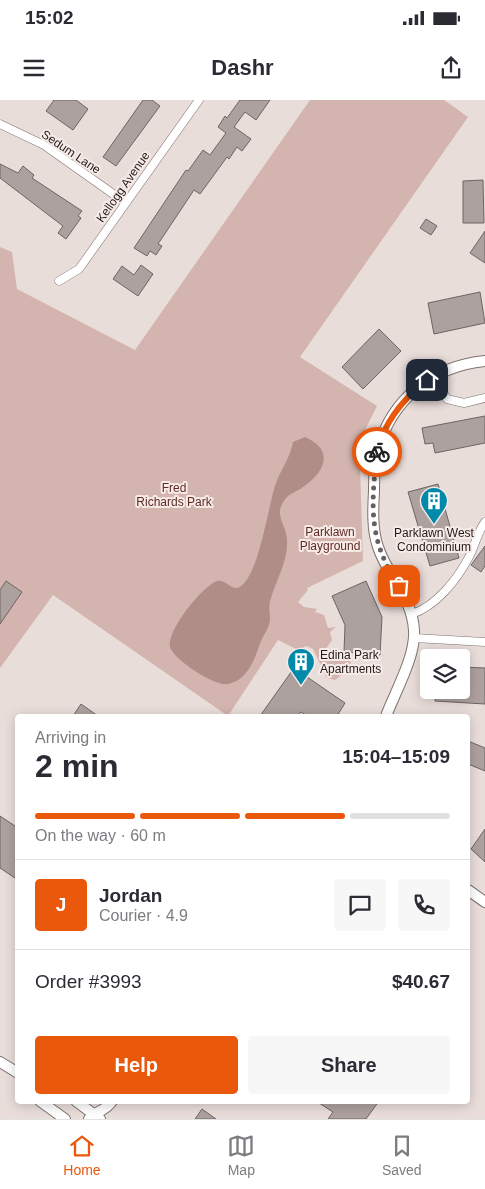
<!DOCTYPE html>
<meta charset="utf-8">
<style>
body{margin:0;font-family:Arial,sans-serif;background:#f7f7f7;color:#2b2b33;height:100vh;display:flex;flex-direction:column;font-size:19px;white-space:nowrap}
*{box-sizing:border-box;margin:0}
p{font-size:16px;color:#7c7c81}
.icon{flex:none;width:28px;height:28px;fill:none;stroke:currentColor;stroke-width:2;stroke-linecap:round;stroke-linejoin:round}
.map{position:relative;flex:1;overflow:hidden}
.side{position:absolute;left:15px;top:614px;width:455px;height:390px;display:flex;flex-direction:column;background:#fff;border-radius:5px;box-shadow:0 2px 12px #0003}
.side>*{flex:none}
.tools{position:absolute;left:420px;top:549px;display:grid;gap:10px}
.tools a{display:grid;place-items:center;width:50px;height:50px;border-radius:5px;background:#fff;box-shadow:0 2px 12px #0003;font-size:25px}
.pin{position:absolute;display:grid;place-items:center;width:42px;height:42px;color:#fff;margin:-21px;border-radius:10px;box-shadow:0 2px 8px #0006}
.courier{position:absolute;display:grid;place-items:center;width:50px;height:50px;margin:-25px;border:4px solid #ea580c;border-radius:50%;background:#fff;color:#222;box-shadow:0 1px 6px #0007}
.summary em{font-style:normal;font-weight:800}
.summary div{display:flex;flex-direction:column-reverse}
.summary{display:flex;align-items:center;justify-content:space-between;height:85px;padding:0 20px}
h1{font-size:32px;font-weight:800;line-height:38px}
.bar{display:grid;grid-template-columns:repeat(4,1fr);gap:8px 5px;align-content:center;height:60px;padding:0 20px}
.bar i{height:6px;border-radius:4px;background:#e1e1e2}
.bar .selected{background:#ea580c}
.bar p{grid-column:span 4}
.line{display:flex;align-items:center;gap:12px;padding:0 20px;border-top:1px solid #e1e1e2}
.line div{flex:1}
.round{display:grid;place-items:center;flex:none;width:52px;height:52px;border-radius:5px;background:#f7f7f7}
.cta{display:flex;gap:10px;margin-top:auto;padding:10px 20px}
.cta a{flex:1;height:58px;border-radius:5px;background:#ea580c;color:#fff;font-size:20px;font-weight:800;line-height:58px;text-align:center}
.cta a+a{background:#f7f7f7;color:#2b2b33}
.status{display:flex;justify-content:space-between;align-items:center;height:35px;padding:0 25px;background:#fff;direction:ltr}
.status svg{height:14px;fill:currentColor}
header{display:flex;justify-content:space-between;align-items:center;height:65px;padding:0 20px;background:#fff;font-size:22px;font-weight:800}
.tab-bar{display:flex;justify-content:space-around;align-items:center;height:70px;border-top:1px solid #e1e1e2;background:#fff;font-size:14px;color:#7c7c81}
.tab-bar a{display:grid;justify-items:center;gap:2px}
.tab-bar .selected{color:#ea580c}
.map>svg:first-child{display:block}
.green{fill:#d3b4af}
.water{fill:#b18d87}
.building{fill:#ada19f;stroke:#6f6462}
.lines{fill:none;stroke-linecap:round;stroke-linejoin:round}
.minor-casing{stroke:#7e7371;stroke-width:9}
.tertiary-casing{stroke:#7e7371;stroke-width:12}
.minor{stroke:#fff;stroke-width:8}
.tertiary{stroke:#fff;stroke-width:10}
.done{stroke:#66605e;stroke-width:5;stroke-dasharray:0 9}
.route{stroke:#ea580c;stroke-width:6}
.labels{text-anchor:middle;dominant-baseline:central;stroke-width:4;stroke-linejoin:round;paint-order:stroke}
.street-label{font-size:12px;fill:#201c1b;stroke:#f7eae7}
.park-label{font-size:12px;fill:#5e2c25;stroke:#f7eae7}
.poi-label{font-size:12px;fill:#201c1b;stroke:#f7eae7}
</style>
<div class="status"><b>15:02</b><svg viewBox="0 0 49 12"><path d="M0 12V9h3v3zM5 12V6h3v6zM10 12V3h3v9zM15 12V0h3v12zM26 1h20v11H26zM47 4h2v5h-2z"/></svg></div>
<header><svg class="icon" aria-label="menu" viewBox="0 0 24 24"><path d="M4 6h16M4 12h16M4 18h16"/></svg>Dashr<svg class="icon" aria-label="share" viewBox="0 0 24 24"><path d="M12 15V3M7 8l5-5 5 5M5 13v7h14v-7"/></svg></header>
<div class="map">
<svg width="485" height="1019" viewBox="0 0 485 1019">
<rect width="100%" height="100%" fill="#e9ddda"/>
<path class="green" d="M310 0H444L468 17 300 257 377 306 365 330 362 346 366 359 360 366 363 461 307 488 308 490 298 502 304 507 317 509 315 512 324 515 328 528 336 527 330 532 332 540 323 553C336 554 339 550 351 562L348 570 335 580 327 578 313 549 306 546 298 550 278 540 228 616 53 495 0 568V147L12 152 17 189 135 250Z"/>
<path class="water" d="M305 337C335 350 325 372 303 387 298 391 291 393 287 397 283 401 279 409 280 414 281 423 287 431 287 440 288 461 277 478 271 498 268 506 270 512 270 520 269 528 264 534 261 541 255 557 249 580 228 584 215 587 173 559 170 547 166 532 202 486 217 481 225 479 229 488 237 488 260 481 268 399 278 378 284 365 290 357 293 342Z"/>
<path class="building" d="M54 0H76L88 9 73 30 46 11Z
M143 0H152L160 6 116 66 103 57Z
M240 0H270L256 20 245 12 234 27 251 39 242 51 237 47 229 59 227 57 200 94 194 90 158 144 162 146 156 155 150 151 147 156 134 148 186 70 188 71 203 50 210 55 226 33 218 27 225 16 227 18Z
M0 64 18 73 23 66 34 75 32 78 82 111 78 116 81 118 66 139 58 133 63 126 0 78Z
M483 80 484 123H463V81Z
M426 119 437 126 431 135 420 128Z
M485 131V163L470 153Z
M141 165 153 174 138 196 113 179 122 166 134 175Z
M480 192 485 223 434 234 428 203Z
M379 229 401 251 363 289 342 267Z
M485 316V343L435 353 433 343 425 344 422 328Z
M438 384 459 458 430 466 408 392Z
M485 446V466L481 472 471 465Z
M6 481 22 492 0 524V490Z
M366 481 382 517 380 555 344 552 345 525 332 496Z
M461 567 485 568V604L435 601 436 590H461Z
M294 568 345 603 337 616H307L301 612 297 616H260Z
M81 604 98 616H73Z
M468 641 485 648V671L468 664Z
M0 716 18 728V780L0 768Z
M485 729V762L471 749Z
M316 1001H379L366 1019H328L333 1012Z
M202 1009 216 1019H195Z"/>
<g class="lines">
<defs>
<path id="minor" d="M0 24 44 45 126 103
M59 181 79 169 199 0
M433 276 447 299 464 303 485 298
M412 514C436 506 457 480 469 457 475 446 477 433 485 422
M414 538 485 542"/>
<path id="tertiary" d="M386 616C395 592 416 556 414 530 412 497 388 477 378 447 372 430 373 409 374 391 374 377 374 362 378 349 392 298 434 266 485 261
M468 790 485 802
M0 962 18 973
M40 1001 65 1019
M76 1001 100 1019
M89 1019C96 1011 106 1011 112 1001"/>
</defs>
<use href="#minor" class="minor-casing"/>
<use href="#tertiary" class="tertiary-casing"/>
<use href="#minor" class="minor"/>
<use href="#tertiary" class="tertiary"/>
</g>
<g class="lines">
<path class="done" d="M377 352C371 406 368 440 399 486"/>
<path class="route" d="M377 352C384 322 403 299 427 280"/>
</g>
<defs>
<symbol id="building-pin" viewBox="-11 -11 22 30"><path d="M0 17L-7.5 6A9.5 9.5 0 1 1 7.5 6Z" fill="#0089a9" stroke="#f7eae7"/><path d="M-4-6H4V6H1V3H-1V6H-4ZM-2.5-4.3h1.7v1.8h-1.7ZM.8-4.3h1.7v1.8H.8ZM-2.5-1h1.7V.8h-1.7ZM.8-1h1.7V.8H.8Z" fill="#fff"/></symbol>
</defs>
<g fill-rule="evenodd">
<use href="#building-pin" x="418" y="385" width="32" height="43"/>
<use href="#building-pin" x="285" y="546" width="32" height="43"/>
</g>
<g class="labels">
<g class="street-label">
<text transform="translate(71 52) rotate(34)">Sedum Lane</text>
<text transform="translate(123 87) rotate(-55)">Kellogg Avenue</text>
</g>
<g class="park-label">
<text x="174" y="388">Fred<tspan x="174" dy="14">Richards Park</tspan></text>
<text x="330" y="432">Parklawn<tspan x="330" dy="14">Playground</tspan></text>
</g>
<g class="poi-label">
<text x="434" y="433">Parklawn West<tspan x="434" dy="14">Condominium</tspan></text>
<text x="320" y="555" text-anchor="start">Edina Park<tspan x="320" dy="14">Apartments</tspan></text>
</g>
</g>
</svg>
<div class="tools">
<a><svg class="icon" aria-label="layers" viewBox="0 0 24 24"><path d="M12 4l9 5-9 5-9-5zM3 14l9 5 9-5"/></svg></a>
</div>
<div class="pin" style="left:399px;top:486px;background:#ea580c"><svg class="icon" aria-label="bag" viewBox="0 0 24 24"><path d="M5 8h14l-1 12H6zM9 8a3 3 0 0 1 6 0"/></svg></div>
<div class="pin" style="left:427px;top:280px;background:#1f2937"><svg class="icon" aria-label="home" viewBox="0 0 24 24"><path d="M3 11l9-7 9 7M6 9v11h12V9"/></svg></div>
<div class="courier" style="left:377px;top:352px"><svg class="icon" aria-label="bike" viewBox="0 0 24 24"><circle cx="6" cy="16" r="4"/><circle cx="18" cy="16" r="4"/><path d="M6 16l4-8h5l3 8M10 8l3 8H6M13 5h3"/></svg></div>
<section class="side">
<div class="summary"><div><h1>2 min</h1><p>Arriving in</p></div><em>15:04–15:09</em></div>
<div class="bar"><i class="selected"></i><i class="selected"></i><i class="selected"></i><i></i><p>On the way · 60 m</p></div>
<div class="line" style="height:90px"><b class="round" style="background:#ea580c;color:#fff">J</b><div><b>Jordan</b><p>Courier · 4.9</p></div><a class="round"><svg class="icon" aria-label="chat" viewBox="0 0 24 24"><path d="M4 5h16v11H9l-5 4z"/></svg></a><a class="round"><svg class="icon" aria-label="phone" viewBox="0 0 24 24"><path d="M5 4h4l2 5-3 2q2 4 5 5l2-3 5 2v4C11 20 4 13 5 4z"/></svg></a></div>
<div class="line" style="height:65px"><div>Order #3993</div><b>$40.67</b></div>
<div class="cta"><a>Help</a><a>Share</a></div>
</section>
</div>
<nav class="tab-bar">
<a class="selected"><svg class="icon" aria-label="home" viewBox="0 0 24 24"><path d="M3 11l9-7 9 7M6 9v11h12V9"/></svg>Home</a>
<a><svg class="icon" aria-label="map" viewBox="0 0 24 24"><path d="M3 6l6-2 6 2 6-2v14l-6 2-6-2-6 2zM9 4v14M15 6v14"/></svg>Map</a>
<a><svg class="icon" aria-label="saved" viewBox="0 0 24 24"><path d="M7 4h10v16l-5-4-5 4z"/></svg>Saved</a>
</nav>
